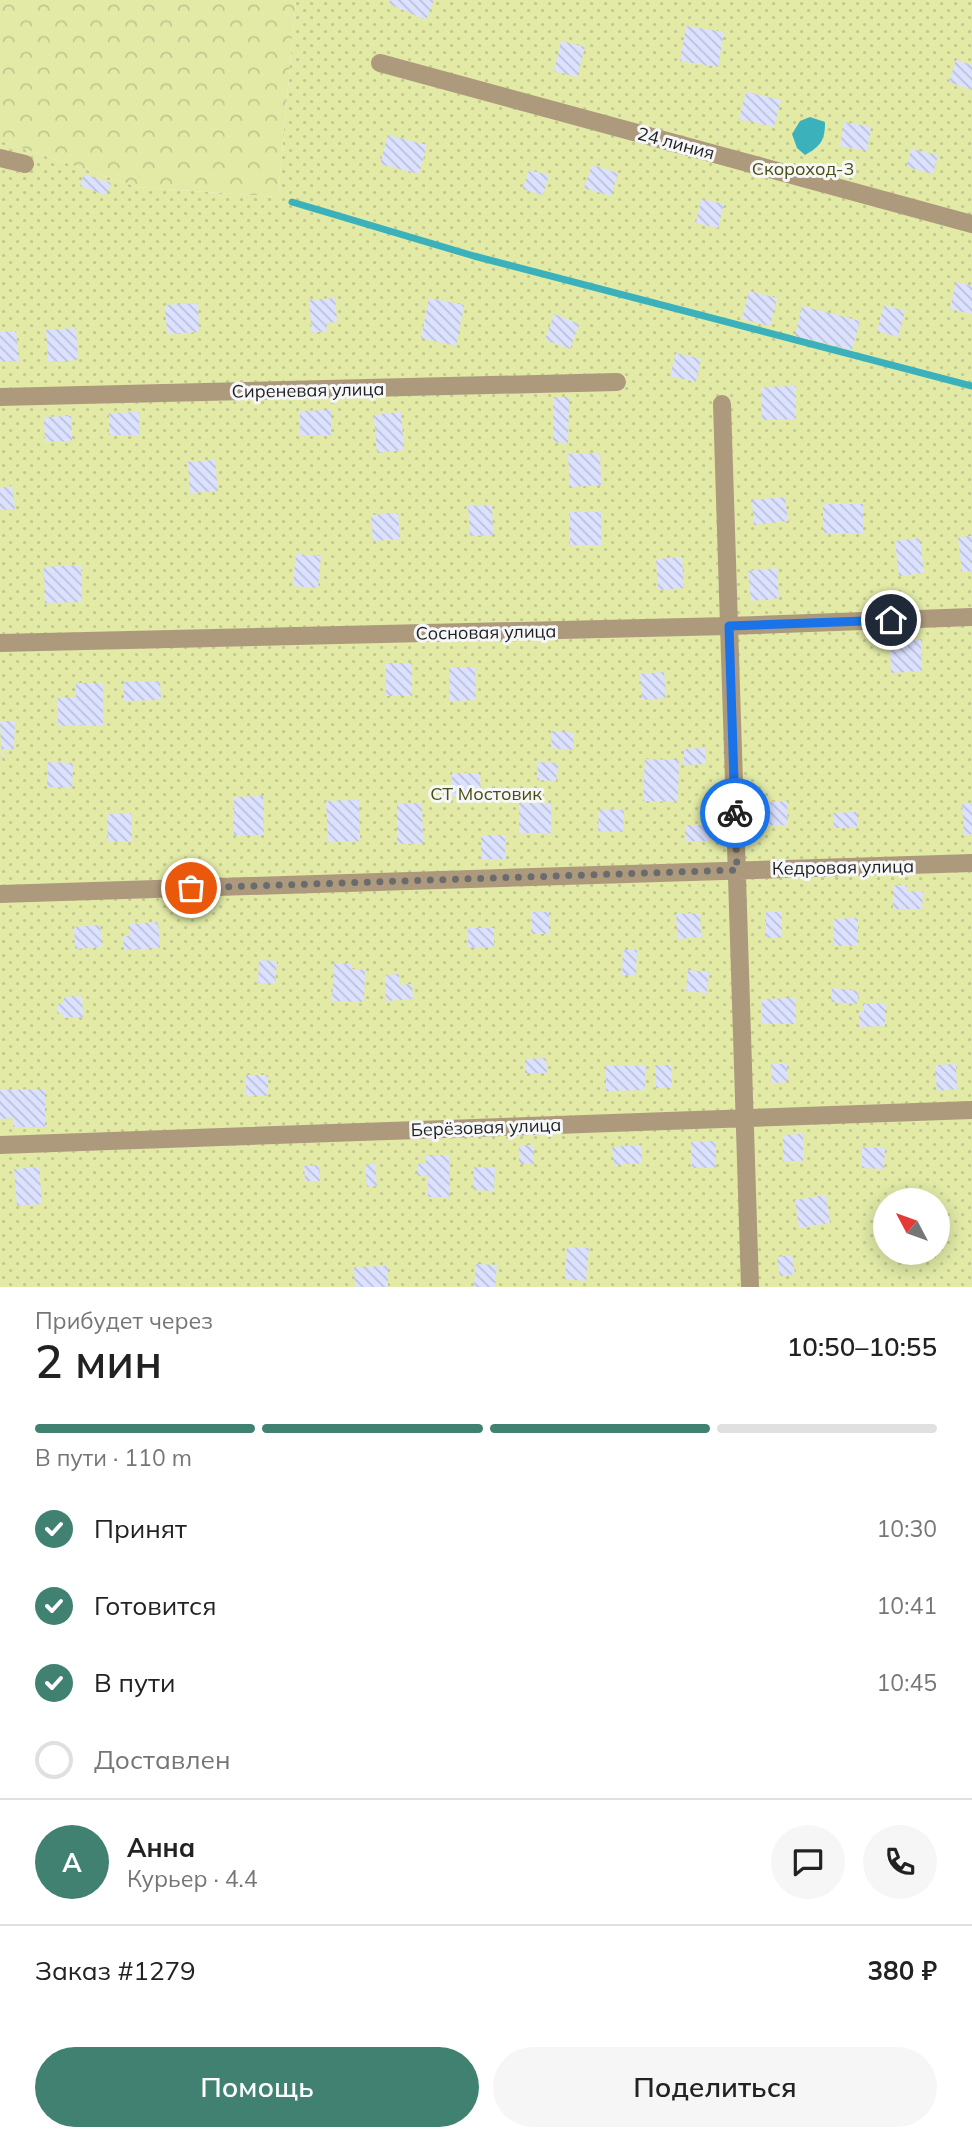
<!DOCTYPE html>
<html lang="ru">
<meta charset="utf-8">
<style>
body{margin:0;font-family:Mulish,sans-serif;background:#f6f6f6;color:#222;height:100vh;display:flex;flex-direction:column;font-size:26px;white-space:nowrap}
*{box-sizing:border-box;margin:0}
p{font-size:23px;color:#767676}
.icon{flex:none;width:38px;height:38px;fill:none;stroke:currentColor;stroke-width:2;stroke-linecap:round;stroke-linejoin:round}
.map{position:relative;height:1287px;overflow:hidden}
.details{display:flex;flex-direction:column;background:#fff;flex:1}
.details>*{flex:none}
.needle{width:46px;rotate:311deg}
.fabs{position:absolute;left:873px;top:1188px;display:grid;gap:14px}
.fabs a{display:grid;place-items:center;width:77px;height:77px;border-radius:50%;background:#fff;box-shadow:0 4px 18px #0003;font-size:35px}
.pin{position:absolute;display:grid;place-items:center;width:60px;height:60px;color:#fff;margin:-30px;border:4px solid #fff;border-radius:50%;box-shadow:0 2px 7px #0007}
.courier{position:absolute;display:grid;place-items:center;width:70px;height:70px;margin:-35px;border:5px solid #1a73e8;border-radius:50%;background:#fff;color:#222;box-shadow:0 2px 9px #0007}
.headline em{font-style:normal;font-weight:600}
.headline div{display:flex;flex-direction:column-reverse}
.headline{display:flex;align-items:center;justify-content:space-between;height:119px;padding:0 35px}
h1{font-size:46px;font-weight:600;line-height:52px}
.bar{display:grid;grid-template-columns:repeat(4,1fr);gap:10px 7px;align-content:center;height:84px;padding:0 35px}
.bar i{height:9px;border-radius:5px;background:#e0e0e0}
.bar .on{background:#408171}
.bar p{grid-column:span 4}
.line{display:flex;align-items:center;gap:18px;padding:0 35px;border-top:2px solid #e0e0e0}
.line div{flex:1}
.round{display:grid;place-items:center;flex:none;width:74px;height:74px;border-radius:37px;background:#f6f6f6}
ol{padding:0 35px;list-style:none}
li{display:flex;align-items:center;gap:21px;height:77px}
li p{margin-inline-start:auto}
li .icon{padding:7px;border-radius:50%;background:#408171;color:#fff;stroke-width:4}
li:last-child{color:#767676}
li i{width:38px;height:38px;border:4px solid #e0e0e0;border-radius:50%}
.button{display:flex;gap:14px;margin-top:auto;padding:14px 35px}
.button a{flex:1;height:80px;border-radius:42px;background:#408171;color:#fff;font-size:28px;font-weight:600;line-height:80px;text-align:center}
.button a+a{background:#f6f6f6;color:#222}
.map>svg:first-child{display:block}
.forest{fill:url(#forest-crowns)}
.park{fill:url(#park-dots);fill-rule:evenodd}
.water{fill:#3ab1bb}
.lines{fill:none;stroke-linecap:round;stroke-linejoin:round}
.stream{stroke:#3ab1bb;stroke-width:7}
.building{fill:url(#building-back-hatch)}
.street{stroke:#ad9a7d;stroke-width:18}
.done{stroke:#6a6b6c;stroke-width:7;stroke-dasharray:0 12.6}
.route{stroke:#1a73e8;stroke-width:9}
.labels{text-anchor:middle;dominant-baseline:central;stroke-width:6;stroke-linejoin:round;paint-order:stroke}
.street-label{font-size:18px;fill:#1f1f20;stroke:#f6f7f8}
.park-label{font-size:18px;fill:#4a4e13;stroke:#f6f7f8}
</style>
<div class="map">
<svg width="972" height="1287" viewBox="0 0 972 1287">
<defs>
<pattern id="forest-crowns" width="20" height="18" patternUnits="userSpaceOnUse" patternTransform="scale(1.75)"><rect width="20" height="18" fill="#e2eaa6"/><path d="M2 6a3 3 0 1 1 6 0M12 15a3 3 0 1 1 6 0" fill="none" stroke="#c1c88f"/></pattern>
<pattern id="park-dots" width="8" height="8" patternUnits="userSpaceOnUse" patternTransform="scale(1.75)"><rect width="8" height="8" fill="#e2eaa6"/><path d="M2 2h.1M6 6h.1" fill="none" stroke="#c1c88f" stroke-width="1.8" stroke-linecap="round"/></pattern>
<pattern id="building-back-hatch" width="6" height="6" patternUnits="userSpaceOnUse" patternTransform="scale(1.75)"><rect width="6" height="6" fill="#dbe1ff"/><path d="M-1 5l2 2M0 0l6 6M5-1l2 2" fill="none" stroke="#bcc1da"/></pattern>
</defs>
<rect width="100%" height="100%" fill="#f6f7f8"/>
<path class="forest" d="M0 0H296L278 197 137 187 0 141Z"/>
<path class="park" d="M296 0H972V1287H0V141L137 187 278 197ZM886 1200H938V1253H886Z"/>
<path class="water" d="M810 117 825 122C825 140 821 146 805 155L797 148 792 134 800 121Z"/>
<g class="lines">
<path class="stream" d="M292 202 474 256 972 386"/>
</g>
<path class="building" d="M390 0H434L426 20 389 4Z
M686 26 724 32 718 67 680 61Z
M561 41 585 47 577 77 554 71Z
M956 60 972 65V90L949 82Z
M746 92 781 100 774 127 739 119Z
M844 122 871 127 867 151 840 146Z
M388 135 427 145 419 174 380 164Z
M911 149 938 155 933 174 907 167Z
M592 165 618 173 611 196 584 188Z
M529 170 549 175 543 195 523 189Z
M84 174 111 183 106 195 80 186Z
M701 199 724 204 718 228 696 223Z
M956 282 972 286V314L950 309Z
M749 291 777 298 770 326 742 319Z
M335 298 337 322 326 323 327 331 312 333 309 300Z
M429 298 464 305 456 346 421 338Z
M198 303 199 332 167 334 165 305Z
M884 305 905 311 898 337 877 331Z
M802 306 860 321 852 350 795 336Z
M554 314 579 324 570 349 545 340Z
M76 328 78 360 48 362 46 330Z
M16 331 19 361 0 362V332Z
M676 353 701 359 696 382 670 376Z
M796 386V419L762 420 761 387Z
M553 397H569L568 443 553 442Z
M331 410V435H300V411Z
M139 412V435H109V413Z
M401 412 404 450 377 453 374 415Z
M71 416 72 441 45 442 44 417Z
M600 453 601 485 570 487 568 454Z
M215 460 218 491 190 493 188 462Z
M12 486 15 509 0 510V488Z
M785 497 788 521 754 525 752 500Z
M823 504H863V533H823Z
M492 505 493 535 470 536 468 506Z
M570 512H601V545H570Z
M398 513 400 539 373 541 371 515Z
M972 536V571L962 572 958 537Z
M920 538 924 573 899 576 895 541Z
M296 554 321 556 318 588 293 586Z
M682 557 684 588 658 590 656 559Z
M81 565 82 602 45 603 44 567Z
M777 568 779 598 751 601 748 571Z
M921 640 922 671 891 673 890 641Z
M386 663H412V696H386Z
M475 667 476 700 450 701 449 668Z
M664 672 666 698 642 700 640 674Z
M160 681 161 700 124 701V682Z
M76 683H103V725L58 726V698L76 697Z
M0 721H15L14 749H3L2 764Z
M552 731 574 733 573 750 551 748Z
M705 748 706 764 684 765V749Z
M645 759 679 760 678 802 643 801Z
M48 762 73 763 72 788 47 787Z
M538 762 558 763 556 781 537 780Z
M452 773H480L481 796H452Z
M263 796 264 835H234V797Z
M359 800 360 841 328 842 326 801Z
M787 801 788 825H768L767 802Z
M422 803 423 844H397V804Z
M519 803H551V833H519Z
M962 804H972V834L964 835Z
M599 809 624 810 623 832 598 831Z
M857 812V828H834L833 813Z
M131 813 132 841 108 842 107 814Z
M685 825H709V841H685Z
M481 835H505V859H481Z
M893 885H907V891H923L922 909H893Z
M531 912H549V934H531Z
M766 912H782V938H766Z
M700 913 701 937 678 939 676 914Z
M858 918V946H834L833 919Z
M158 922 160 948 124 950 123 936H130L129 924Z
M100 925 102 947 75 949 74 927Z
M468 928H494V947H468Z
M623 950H637L636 975H622Z
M259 960 277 961 275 984 258 983Z
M334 963 351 964V969L365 970 364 1002 332 1001Z
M688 970 709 972 707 993 686 991Z
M399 974V985L412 984 413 999 386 1001 385 975Z
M832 988 859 991 857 1004 831 1002Z
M82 996 83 1017 63 1018V1014H57V1004L64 1003V997Z
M796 998V1024H762V999Z
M885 1003V1026L859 1027V1012H864V1004Z
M546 1058 547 1073H525V1059Z
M771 1064H787V1082L772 1083Z
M956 1064 957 1089 937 1091 935 1065Z
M655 1065H671L672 1088H656Z
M606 1066H645V1090L606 1091Z
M246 1075H268V1096H246Z
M45 1089V1127H13V1118L0 1119V1090Z
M803 1134V1161H783V1135Z
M716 1141V1168H692L691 1142Z
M519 1145H534V1164H519Z
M641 1145 642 1163 614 1165 612 1147Z
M862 1147 885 1148 884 1169 862 1168Z
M426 1155H449L450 1197H428V1175L418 1176V1164L426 1163Z
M375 1164 377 1186 367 1187 365 1165Z
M319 1165 320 1181H305L304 1166Z
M39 1167 42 1204 17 1206 14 1169Z
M474 1167 495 1168 494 1191 473 1190Z
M826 1195 830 1223 799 1228 795 1200Z
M567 1247 589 1248 586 1281 565 1279Z
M792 1255 795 1274 780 1276 777 1257Z
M476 1264 497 1265 495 1287H474Z
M388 1266V1287H355L354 1267Z"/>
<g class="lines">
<path class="street" d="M380 63 972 224
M0 158 25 164
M0 397 617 382
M722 404 750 1287
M0 643 729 626 972 617
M0 894 972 863
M0 1145 972 1110"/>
</g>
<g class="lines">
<path class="done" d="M191 888 737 870 735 813"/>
<path class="route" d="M735 813 729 626 891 620"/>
</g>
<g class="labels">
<g class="street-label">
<text transform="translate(676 143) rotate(15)">24 линия</text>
<text transform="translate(308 390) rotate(-1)">Сиреневая улица</text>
<text transform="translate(486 632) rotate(-1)">Сосновая улица</text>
<text transform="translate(843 867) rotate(-1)">Кедровая улица</text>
<text transform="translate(486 1127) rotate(-2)">Берёзовая улица</text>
</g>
<g class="park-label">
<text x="803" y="168">Скороход-3</text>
<text x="486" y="793">СТ Мостовик</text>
</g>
</g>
</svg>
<div class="fabs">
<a><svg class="needle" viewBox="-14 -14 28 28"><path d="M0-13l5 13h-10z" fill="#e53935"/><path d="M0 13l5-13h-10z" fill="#767676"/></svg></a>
</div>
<div class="pin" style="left:191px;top:888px;background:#ea580c"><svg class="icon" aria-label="bag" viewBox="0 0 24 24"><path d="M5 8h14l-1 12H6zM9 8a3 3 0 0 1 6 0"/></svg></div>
<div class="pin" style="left:891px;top:620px;background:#1f2937"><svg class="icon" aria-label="home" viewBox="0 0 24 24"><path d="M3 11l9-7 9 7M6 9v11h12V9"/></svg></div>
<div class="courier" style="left:735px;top:813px"><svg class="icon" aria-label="bike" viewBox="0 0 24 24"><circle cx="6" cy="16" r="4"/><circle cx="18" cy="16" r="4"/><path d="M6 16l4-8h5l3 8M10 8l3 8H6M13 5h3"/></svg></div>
</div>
<section class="details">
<div class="headline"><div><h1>2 мин</h1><p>Прибудет через</p></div><em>10:50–10:55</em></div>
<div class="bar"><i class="on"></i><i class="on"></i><i class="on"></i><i></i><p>В пути · 110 m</p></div>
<ol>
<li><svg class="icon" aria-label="check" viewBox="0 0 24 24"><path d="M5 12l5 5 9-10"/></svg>Принят<p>10:30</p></li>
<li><svg class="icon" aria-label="check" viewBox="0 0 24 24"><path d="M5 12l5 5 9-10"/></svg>Готовится<p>10:41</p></li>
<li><svg class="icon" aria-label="check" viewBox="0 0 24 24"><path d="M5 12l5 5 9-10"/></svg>В пути<p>10:45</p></li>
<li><i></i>Доставлен</li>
</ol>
<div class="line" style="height:126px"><b class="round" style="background:#408171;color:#fff">А</b><div><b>Анна</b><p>Курьер · 4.4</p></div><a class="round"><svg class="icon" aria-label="chat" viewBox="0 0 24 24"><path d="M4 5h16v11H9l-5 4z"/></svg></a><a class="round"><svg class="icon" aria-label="phone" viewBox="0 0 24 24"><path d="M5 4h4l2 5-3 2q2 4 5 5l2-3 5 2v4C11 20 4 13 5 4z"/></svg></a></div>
<div class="line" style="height:91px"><div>Заказ #1279</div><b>380 ₽</b></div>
<div class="button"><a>Помощь</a><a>Поделиться</a></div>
</section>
